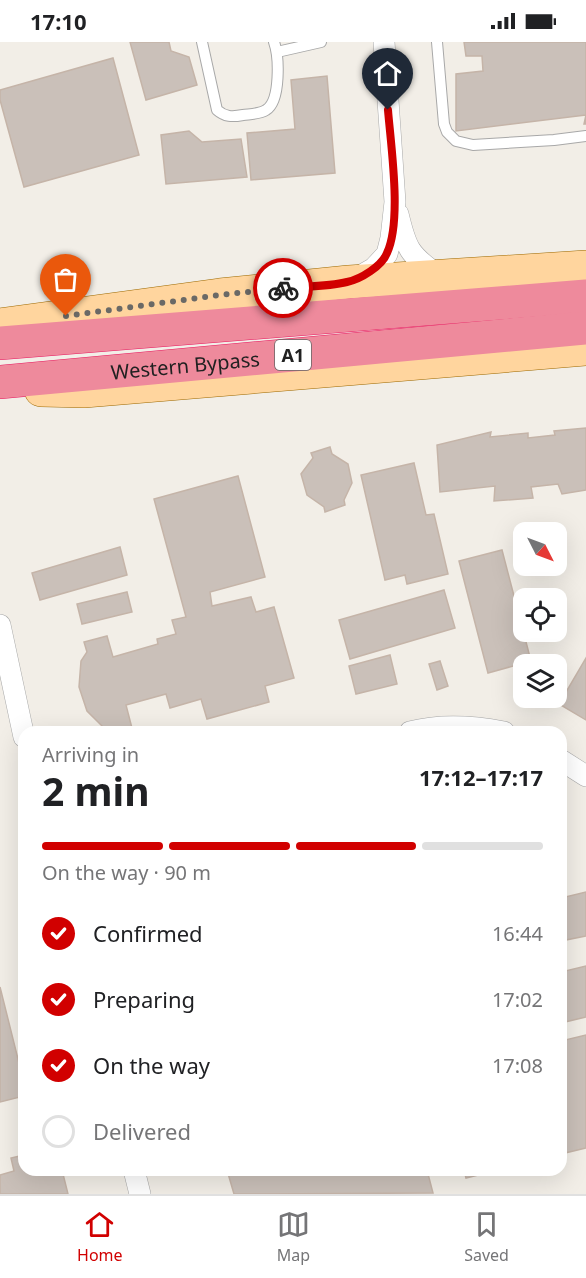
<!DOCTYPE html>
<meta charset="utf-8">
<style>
body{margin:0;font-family:"Noto Sans",sans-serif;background:#f6f6f6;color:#202124;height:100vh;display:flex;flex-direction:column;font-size:22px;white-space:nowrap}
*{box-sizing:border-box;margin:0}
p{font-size:20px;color:#757577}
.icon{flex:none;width:33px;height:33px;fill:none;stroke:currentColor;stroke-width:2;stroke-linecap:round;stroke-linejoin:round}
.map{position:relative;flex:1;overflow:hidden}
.drawer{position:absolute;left:18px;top:684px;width:549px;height:450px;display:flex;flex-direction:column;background:#fff;border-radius:18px;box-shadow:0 6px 24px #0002}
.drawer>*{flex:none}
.needle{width:39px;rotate:132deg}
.buttons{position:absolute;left:513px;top:480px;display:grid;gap:12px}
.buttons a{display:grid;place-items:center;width:54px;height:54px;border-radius:12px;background:#fff;box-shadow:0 6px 24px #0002;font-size:30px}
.pin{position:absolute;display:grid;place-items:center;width:51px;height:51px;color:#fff;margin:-62px -26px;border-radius:50% 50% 50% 0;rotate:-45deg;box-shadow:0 0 6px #0007}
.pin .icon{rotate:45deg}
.courier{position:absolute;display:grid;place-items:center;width:60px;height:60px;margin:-30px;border:4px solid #d10000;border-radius:50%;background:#fff;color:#222;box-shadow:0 2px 8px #0007}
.headline em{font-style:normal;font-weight:700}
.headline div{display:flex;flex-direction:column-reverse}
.headline{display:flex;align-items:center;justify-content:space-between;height:102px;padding:0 24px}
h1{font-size:39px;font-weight:700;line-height:45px}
.bar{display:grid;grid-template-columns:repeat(4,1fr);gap:9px 6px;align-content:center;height:72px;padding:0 24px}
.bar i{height:8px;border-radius:4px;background:#e0e0e0}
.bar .selected{background:#d10000}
.bar p{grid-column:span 4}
ol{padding:0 24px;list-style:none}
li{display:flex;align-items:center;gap:18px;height:66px}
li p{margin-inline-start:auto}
li .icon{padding:6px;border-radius:50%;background:#d10000;color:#fff;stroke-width:4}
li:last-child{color:#757577}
li i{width:33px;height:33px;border:3px solid #e0e0e0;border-radius:50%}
.status{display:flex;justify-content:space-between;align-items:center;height:42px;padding:0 30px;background:#fff;direction:ltr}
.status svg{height:16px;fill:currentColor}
.menu{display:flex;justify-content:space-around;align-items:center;height:84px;border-top:2px solid #e0e0e0;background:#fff;font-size:16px;color:#757577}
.menu a{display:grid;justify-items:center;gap:3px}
.menu .selected{color:#d10000}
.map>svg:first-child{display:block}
.building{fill:#cac0b9;stroke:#c5b4a8;stroke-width:1.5}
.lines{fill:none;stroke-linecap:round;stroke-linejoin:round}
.lane-casing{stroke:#a8a8a8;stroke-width:12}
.street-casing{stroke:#a8a8a8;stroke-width:22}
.primary-casing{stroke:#9d6900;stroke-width:34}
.highway-casing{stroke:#e81b61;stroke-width:34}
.lane{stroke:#fff;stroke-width:10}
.street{stroke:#fff;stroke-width:21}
.primary{stroke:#ffd59e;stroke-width:33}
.highway{stroke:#ee8a9c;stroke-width:33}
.done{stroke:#6a6966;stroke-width:6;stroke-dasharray:0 10.8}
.route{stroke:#d10000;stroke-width:8}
.labels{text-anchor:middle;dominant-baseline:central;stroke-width:4.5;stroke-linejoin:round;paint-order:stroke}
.shield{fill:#fff;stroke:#646464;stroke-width:1.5}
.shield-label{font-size:18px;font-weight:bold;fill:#212121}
.street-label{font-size:20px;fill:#212121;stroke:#fff}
</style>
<div class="status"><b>17:10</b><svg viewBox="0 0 49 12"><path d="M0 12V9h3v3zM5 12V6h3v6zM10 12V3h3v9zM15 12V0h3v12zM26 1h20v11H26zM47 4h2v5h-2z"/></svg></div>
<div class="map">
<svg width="586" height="1152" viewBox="0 0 586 1152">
<rect width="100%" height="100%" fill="#f2eee7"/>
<path class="building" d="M130 0H169L171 9 189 15 197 43 146 58Z
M464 0H586V82H584L586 73 456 89V32L483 29 482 14H466Z
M113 16 139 113 24 145 0 58V48Z
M327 34 335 131 251 138 247 91 295 87 291 38Z
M189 89 202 100 241 97 247 135 166 142 161 93Z
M586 386V448L562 452 558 442 531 445 533 456 494 459 495 444 440 450 437 403 491 390 490 395 528 391V396L555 393 554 389Z
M330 405 332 412 348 422 352 441 344 458 345 463 325 470 324 465 307 453 301 432 313 416 311 411Z
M414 421 426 473 434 472 448 532 407 542 405 533 385 538 361 433Z
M238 434 265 535 210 550 212 564 251 555 256 570 274 565 294 636 265 644 269 660 207 677 201 657 170 666 166 652 126 663 133 690H111L105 687 87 669 79 645 81 619 87 610 84 600 107 594 113 615 158 602 157 597 176 592 172 578 186 575 154 457Z
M120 505 127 533 40 558 32 531Z
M502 508 531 619 488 631 459 519Z
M444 548 455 586 350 617 339 578Z
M127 550 132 570 82 582 77 562Z
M390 613 397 642 356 652 349 624Z
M586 616V678L559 662Z
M440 619 448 644 437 648 429 622Z
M586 850V894L561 899V856Z
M586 924V975L561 981V930Z
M0 945 24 1041V1054L0 1060Z
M586 993V1106L561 1112V999Z
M24 1113V1128H62L68 1152H0V1133L14 1129 11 1116Z
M227 1128H427L433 1151 234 1152Z
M464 1128H498L466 1136Z"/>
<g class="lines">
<defs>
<path id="lane" d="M202 0 217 68C225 75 232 75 243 73 250 72 260 72 266 68 281 59 279 14 274 0
M437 0 444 82 447 90 456 99 473 103 554 98 586 94
M277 10 321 0"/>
<path id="street" d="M398 172C406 206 409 213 438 233
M355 237 374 226 387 212 391 196 395 160 384 0
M0 583 24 695
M410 690C440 682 473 684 504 690
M561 718 586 734
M134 1128 140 1152"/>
<path id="primary" d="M0 283 220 253 349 240 586 225
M41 348 84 349 586 307"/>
<g id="highway">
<path d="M0 301 586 254"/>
<path id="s1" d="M0 340 586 286"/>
</g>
</defs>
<use href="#lane" class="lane-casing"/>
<use href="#street" class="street-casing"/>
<use href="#primary" class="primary-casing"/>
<use href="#highway" class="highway-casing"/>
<use href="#lane" class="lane"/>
<use href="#street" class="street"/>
<use href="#primary" class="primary"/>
<use href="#highway" class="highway"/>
</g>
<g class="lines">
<path class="done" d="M66 274 220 253 283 246"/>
<path class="route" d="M283 246C304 244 327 245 347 240 361 237 382 224 387 211 402 179 391 105 388 68"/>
</g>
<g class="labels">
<rect class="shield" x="275" y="298" width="36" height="30" rx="4.5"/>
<g class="shield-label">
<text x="293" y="313">A1</text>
</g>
<g class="street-label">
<text stroke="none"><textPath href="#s1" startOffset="186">Western Bypass</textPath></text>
</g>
</g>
</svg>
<div class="buttons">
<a><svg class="needle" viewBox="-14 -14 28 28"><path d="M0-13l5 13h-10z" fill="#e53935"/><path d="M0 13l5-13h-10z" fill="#757577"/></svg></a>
<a><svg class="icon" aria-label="locate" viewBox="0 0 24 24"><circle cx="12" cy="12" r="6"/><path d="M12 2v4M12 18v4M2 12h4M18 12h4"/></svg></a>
<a><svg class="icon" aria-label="layers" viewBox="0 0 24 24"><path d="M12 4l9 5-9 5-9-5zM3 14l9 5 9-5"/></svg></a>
</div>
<div class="pin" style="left:66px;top:274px;background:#ea580c"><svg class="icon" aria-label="bag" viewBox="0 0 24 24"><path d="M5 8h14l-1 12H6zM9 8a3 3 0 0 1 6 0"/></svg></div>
<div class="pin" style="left:388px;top:68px;background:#1f2937"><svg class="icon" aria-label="home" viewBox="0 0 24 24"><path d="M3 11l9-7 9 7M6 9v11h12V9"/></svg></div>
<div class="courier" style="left:283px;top:246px"><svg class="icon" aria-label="bike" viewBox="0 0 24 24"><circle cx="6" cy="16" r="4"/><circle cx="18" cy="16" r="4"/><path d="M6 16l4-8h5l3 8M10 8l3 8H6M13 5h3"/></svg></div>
<section class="drawer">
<div class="headline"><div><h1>2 min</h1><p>Arriving in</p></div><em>17:12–17:17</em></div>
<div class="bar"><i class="selected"></i><i class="selected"></i><i class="selected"></i><i></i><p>On the way · 90 m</p></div>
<ol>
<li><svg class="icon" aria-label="check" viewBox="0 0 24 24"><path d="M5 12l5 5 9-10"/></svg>Confirmed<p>16:44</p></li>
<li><svg class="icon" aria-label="check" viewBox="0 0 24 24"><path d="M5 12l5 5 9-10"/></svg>Preparing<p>17:02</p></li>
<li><svg class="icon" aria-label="check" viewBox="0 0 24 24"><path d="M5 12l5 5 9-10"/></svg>On the way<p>17:08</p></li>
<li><i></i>Delivered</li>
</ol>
</section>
</div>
<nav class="menu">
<a class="selected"><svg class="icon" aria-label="home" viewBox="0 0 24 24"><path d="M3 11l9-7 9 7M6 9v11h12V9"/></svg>Home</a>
<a><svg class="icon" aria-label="map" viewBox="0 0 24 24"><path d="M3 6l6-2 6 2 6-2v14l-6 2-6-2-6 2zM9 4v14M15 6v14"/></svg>Map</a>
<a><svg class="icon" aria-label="saved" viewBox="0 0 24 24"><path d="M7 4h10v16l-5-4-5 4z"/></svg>Saved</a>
</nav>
